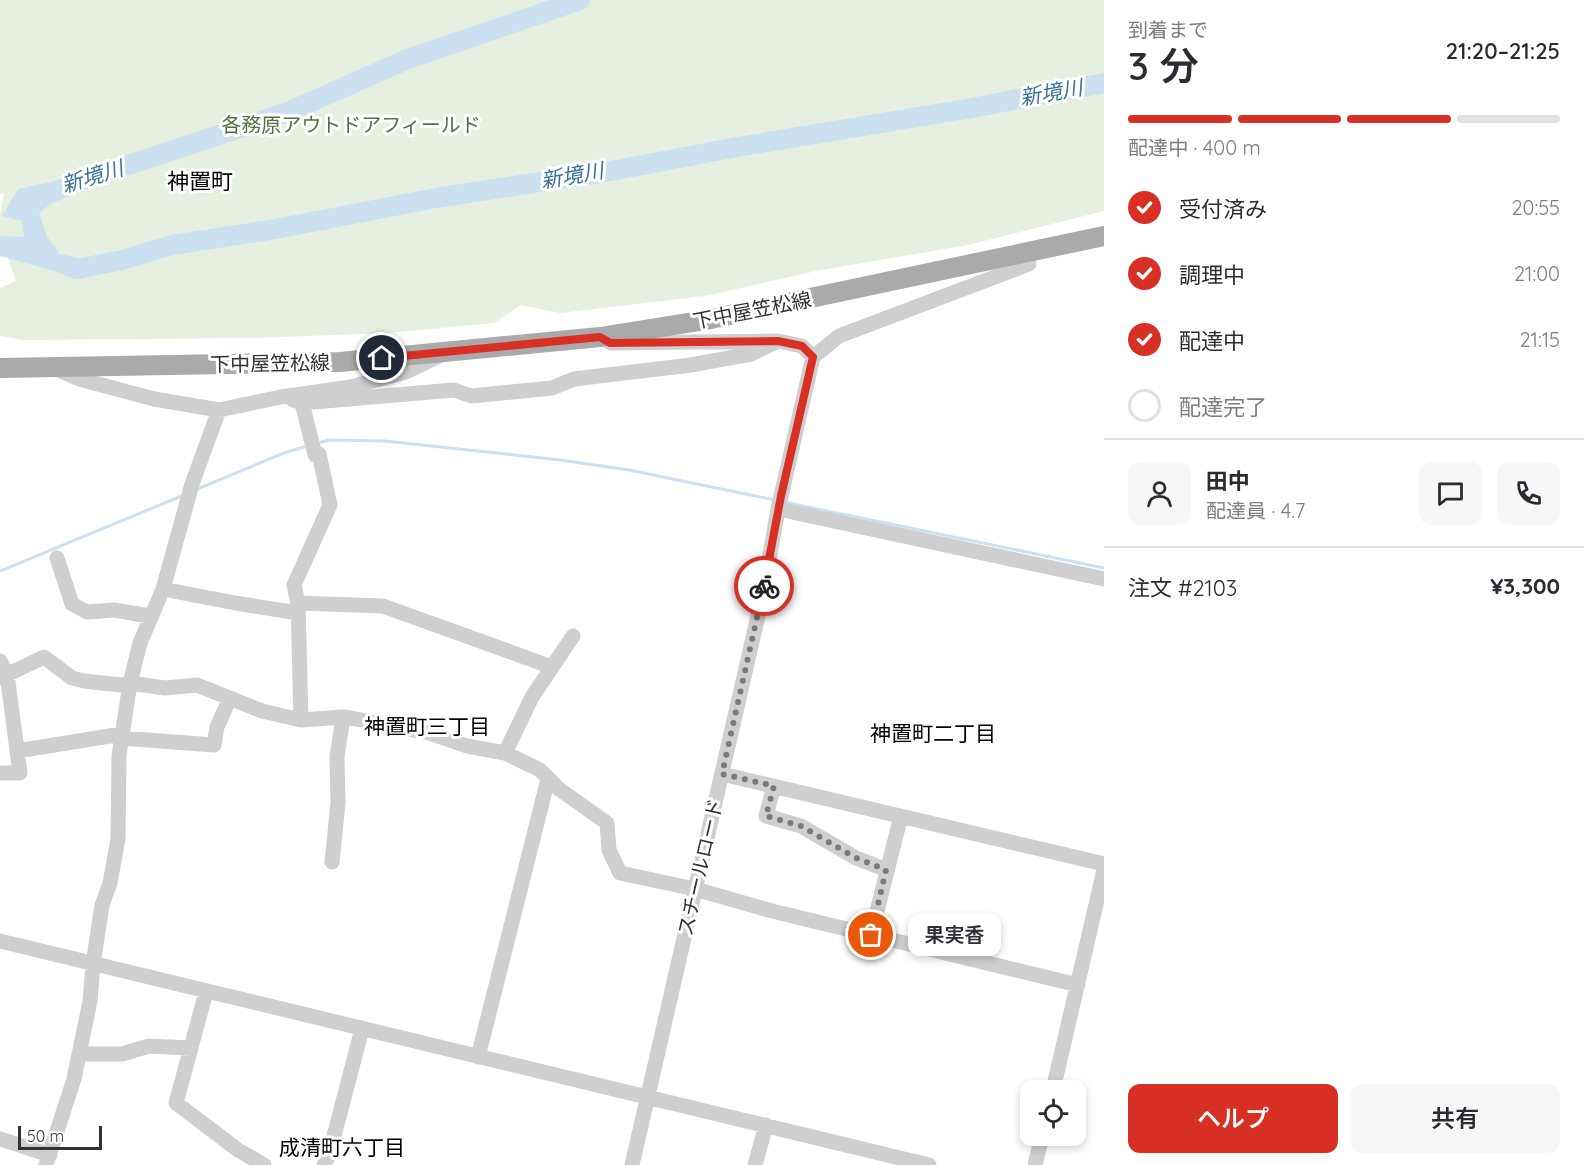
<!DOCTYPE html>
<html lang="ja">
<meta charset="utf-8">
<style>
body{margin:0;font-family:Quicksand,"Noto Sans JP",sans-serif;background:#f7f7f7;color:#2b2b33;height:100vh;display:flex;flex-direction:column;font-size:22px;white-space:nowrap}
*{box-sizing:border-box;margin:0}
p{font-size:20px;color:#7c7c81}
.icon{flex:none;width:33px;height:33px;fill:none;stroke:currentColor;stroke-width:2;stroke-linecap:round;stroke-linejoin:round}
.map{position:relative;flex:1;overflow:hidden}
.details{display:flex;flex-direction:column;background:#fff;width:480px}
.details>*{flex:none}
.fabs{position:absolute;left:1020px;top:1080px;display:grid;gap:12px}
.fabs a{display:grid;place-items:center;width:66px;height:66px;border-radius:12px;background:#fff;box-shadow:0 3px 9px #0003;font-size:30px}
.scale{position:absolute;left:18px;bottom:15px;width:84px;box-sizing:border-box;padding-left:6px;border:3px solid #323232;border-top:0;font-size:16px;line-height:21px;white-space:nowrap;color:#323232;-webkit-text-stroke:4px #fff;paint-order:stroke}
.pin{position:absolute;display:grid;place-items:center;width:51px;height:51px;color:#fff;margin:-26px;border:3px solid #fff;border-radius:50%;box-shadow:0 2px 6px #0007}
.courier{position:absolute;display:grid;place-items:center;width:60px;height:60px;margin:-30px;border:4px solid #d93025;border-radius:50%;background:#fff;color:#222;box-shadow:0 2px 8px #0007}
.bubble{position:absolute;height:42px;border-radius:12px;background:#fff;box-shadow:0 3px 9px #0003;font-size:20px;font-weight:600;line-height:42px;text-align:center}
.overview em{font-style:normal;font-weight:600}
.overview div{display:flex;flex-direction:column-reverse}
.overview{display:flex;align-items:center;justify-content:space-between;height:102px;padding:0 24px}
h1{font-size:39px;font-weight:600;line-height:45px}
.bar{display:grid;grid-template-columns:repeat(4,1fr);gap:9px 6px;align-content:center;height:72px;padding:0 24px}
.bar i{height:8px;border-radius:4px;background:#e1e1e2}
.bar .selected{background:#d93025}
.bar p{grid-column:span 4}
.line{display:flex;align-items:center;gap:15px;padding:0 24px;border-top:2px solid #e1e1e2}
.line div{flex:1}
.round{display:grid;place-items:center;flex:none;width:63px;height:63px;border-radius:12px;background:#f7f7f7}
ol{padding:0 24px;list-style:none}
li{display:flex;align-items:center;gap:18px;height:66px}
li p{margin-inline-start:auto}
li .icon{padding:6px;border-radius:50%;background:#d93025;color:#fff;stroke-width:4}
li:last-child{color:#7c7c81}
li i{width:33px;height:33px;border:3px solid #e1e1e2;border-radius:50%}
.action{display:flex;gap:12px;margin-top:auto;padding:12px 24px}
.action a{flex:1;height:69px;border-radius:12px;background:#d93025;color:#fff;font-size:24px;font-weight:600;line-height:69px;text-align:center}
.action a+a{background:#f7f7f7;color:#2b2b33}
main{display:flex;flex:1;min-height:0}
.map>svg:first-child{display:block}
.green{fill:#e7efe0}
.water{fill:#cbe0f0}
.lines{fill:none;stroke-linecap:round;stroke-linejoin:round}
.stream{stroke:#cbe0f0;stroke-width:3}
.river{stroke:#cbe0f0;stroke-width:20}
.minor{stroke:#cfcfcf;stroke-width:15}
.major{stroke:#aaa;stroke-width:20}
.done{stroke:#7a7a7a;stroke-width:6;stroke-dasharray:0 10.8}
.route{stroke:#d93025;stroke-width:8}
.labels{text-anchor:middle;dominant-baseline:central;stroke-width:6;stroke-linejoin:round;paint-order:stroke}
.park-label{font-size:20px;fill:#52723b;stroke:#fff}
.street-label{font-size:20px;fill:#323232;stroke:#fff}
.water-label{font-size:21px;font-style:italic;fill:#38719c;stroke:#fff}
.neighbourhood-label{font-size:21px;fill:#000;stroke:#fff}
.quarter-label{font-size:22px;fill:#000;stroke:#fff}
</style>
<main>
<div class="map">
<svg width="1104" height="1165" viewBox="0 0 1104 1165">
<rect width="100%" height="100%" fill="#fff"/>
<path class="green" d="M0 0H1104V211L968 245 816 271 705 296 560 313 521 305 494 323 388 333 251 338 22 340 0 336V288L16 281 0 237V215L4 193 0 194Z"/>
<path class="water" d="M154 156 118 177 52 203 39 213 47 236 62 258 88 259 91 277 54 271 0 256V236L24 237 22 221 2 216 18 189 51 182 120 161Z"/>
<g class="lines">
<path class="stream" d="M316 444 328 440 385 441 560 460 629 470 775 500
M195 490 284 453 307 446
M784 502 1104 568
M0 571 184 495"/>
<path class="river" d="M128 165 288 112 408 59 580 0
M63 264 77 269 122 260 172 245 270 230 436 198 606 172 737 147 966 109 1104 83"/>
<path class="minor" d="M606 340 611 343 778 341 802 346 813 357
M813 357 839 336 1029 264
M54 368 79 379 154 399 219 410 281 397 351 387 406 372 439 356
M293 400 302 403 315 455
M302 403 454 390 471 396 552 388 574 379 691 365 751 354 778 341
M778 509 1104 579
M57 558 72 604 87 612 114 610 150 616
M163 589 235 603 298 613
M298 603 294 585 330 505 319 454
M0 661 7 674 20 773H0
M0 678 44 657 72 678 84 681 121 685 130 683 165 688 197 685 262 711 301 720 343 717 356 719 429 733 467 746 505 753 540 770 559 789 607 823 609 850 620 873 695 889 772 911 1078 985
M301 720 298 603 383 606 552 667
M121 738 214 745 217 727 230 698
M17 751 122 734
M505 753 532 697 573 636
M722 774 1104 864
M774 786 766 816 801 826 856 858 887 870
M332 862 338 803 337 757 343 717
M871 935 901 816
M0 941 929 1165
M206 992 176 1103 238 1150 264 1165
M79 1054H122L149 1046 191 1048
M478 1057 548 779
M1053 1090 1104 870
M0 1139 50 1155
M46 1165 74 1079 90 1001 93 964 102 905 110 883 118 839 119 756 130 683 140 643 163 589 192 484 219 410
M324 1165 329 1155 362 1029
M632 1165 763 594 778 509 813 357
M755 1165 766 1125
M1035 1165 1042 1136"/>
<path class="major" d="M0 368 340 362 600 337 706 320 1104 236"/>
</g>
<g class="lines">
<path class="done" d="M764 586 722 774 774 786 766 816 801 826 856 858 886 870 871 935"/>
<path class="route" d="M382 358 600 337 610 343 778 341 802 346 813 357 781 496 764 586"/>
</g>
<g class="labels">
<g class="park-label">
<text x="351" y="124">各務原アウトドアフィールド</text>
</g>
<g class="street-label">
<text transform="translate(752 310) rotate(-11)">下中屋笠松線</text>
<text transform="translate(270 363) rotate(-1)">下中屋笠松線</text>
<text transform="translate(700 867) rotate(-77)">スチールロード</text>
</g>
<g class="water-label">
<text transform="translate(1051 92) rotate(-10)">新境川</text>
<text transform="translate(572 175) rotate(-10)">新境川</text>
<text transform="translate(92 176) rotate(-17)">新境川</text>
</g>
<g class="neighbourhood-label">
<text x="427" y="726">神置町三丁目</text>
<text x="933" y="733">神置町二丁目</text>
<text x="342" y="1147">成清町六丁目</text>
</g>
<g class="quarter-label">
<text x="200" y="181">神置町</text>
</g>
</g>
</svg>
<div class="fabs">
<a><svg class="icon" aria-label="locate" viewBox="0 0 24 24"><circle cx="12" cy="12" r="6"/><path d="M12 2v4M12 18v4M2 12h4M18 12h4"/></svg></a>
</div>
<div class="scale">50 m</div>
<div class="pin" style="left:871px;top:935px;background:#ea580c"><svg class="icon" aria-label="bag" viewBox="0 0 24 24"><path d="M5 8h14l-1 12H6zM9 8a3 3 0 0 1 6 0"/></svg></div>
<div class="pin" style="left:382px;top:358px;background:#1f2937"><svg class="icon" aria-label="home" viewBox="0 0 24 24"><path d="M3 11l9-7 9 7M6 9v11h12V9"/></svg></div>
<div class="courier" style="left:764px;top:586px"><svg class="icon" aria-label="bike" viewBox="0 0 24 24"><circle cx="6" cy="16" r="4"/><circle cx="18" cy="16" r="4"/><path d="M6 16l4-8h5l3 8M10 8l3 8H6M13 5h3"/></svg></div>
<div class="bubble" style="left:908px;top:914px;width:93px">果実香</div>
</div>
<section class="details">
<div class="overview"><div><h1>3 分</h1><p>到着まで</p></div><em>21:20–21:25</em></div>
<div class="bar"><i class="selected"></i><i class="selected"></i><i class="selected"></i><i></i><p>配達中 · 400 m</p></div>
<ol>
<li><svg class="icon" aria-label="check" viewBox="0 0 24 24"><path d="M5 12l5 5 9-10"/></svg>受付済み<p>20:55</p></li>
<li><svg class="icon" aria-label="check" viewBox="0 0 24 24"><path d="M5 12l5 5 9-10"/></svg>調理中<p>21:00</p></li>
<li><svg class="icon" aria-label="check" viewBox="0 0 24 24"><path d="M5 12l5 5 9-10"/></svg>配達中<p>21:15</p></li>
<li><i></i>配達完了</li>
</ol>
<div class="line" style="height:108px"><a class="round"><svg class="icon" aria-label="person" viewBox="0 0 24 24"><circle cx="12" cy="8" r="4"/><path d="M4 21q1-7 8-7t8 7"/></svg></a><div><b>田中</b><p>配達員 · 4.7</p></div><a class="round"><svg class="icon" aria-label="chat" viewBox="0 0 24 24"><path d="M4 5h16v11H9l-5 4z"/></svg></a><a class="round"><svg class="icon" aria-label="phone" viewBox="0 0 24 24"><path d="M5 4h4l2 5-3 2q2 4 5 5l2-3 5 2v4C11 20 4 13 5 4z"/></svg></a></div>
<div class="line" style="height:78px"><div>注文 #2103</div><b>¥3,300</b></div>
<div class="action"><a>ヘルプ</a><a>共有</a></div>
</section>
</main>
